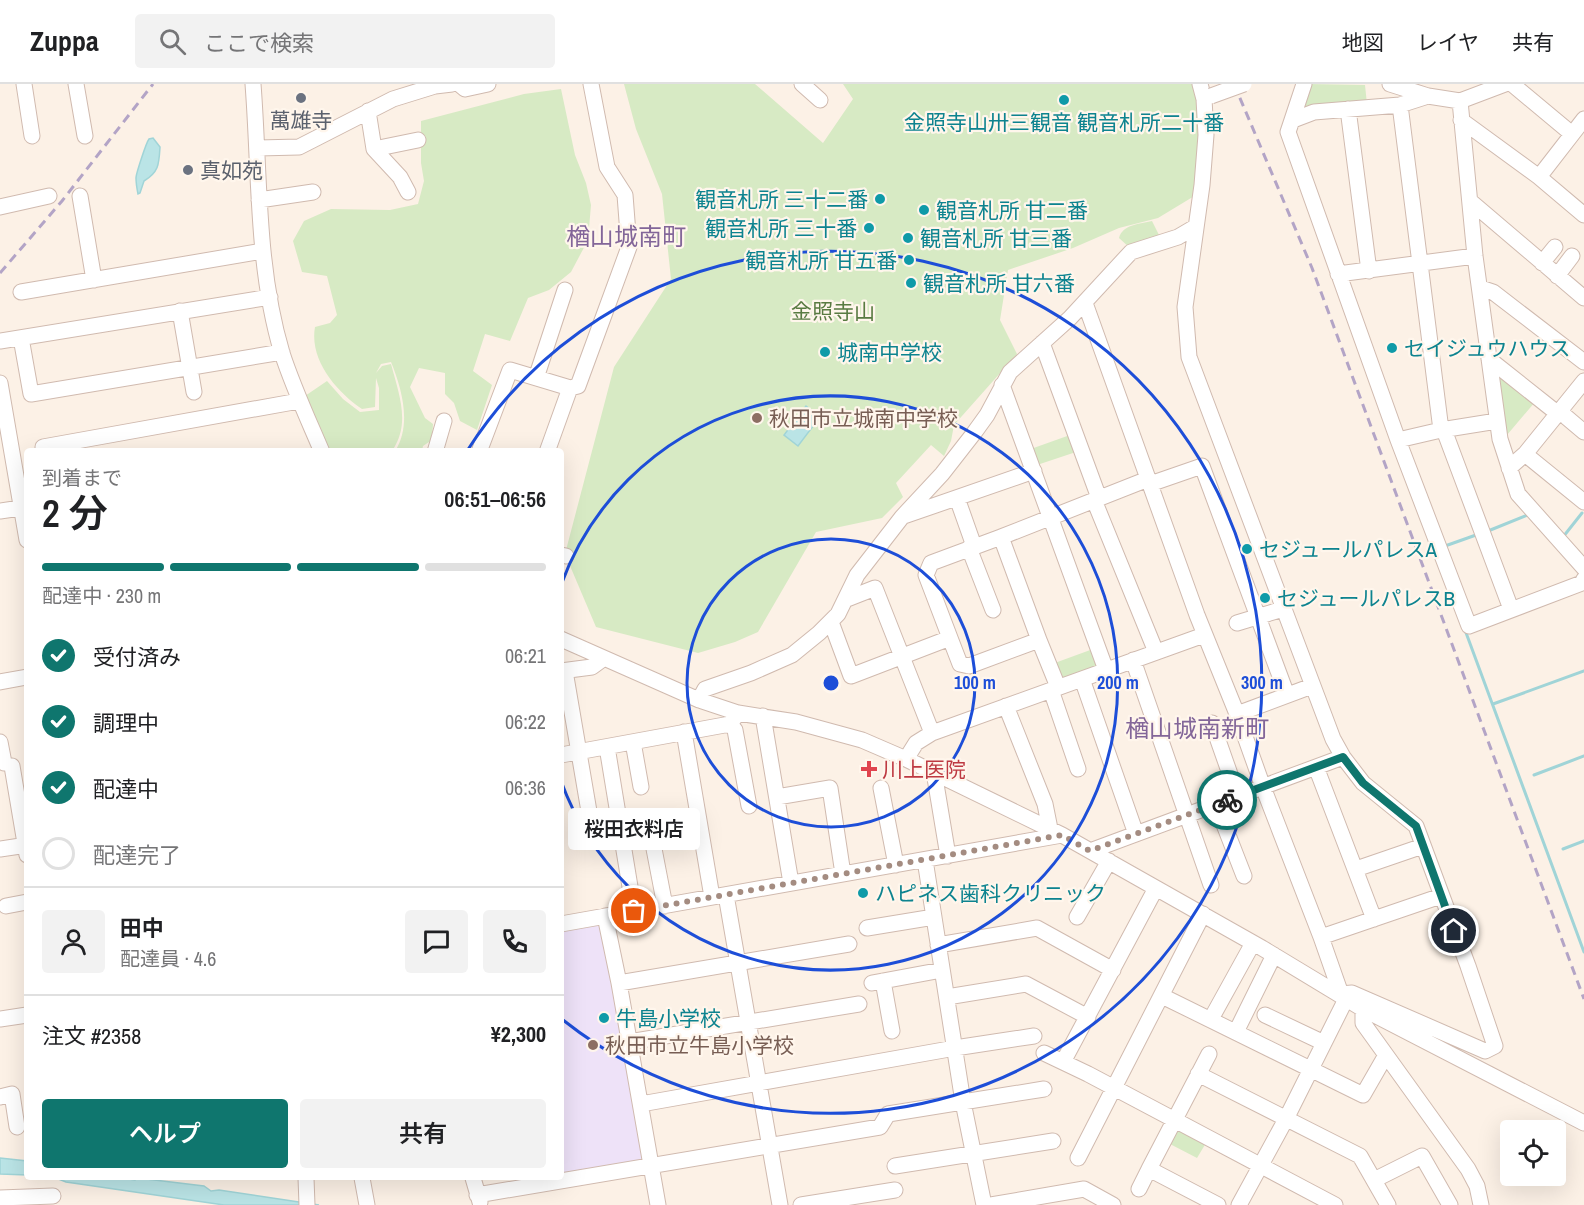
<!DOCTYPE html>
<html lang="ja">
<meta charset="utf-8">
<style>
body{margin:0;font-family:"Archivo Narrow","Noto Sans JP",sans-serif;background:#f2f2f2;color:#202124;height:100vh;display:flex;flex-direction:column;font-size:22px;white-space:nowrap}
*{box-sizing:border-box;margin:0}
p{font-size:20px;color:#757577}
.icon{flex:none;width:33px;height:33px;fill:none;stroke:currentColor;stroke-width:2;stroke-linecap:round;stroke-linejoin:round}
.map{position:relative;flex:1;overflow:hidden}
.drawer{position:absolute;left:24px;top:364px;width:540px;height:732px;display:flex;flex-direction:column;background:#fff;border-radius:6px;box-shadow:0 6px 24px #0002}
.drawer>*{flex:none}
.fabs{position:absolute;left:1500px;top:1036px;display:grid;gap:12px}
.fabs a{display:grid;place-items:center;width:66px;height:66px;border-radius:6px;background:#fff;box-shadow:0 6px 24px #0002;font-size:30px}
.pin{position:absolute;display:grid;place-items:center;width:51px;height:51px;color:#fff;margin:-26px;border:3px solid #fff;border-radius:50%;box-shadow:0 2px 6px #0007}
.courier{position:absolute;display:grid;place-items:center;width:60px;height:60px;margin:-30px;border:4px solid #0f766e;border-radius:50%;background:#fff;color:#222;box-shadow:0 2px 8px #0007}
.bubble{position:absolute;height:42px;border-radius:6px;background:#fff;box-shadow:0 6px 24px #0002;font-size:20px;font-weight:600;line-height:42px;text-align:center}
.overview em{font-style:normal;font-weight:600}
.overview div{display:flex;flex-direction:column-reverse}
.overview{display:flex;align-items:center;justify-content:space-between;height:102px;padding:0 18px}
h1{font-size:39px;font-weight:600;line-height:45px}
.bar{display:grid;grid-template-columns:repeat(4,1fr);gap:9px 6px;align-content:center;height:72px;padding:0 18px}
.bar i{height:8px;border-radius:4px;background:#e0e0e0}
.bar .active{background:#0f766e}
.bar p{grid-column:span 4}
.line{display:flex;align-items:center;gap:15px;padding:0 18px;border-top:2px solid #e0e0e0}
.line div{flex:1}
.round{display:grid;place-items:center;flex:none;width:63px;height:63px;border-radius:6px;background:#f2f2f2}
ol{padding:0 18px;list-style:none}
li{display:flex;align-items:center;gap:18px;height:66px}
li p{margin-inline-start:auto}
li .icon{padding:6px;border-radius:50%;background:#0f766e;color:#fff;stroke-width:4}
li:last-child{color:#757577}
li i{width:33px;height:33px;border:3px solid #e0e0e0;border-radius:50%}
.primary-button{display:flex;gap:12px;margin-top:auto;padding:12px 18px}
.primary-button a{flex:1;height:69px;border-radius:6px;background:#0f766e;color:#fff;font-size:24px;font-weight:600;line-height:69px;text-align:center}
.primary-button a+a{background:#f2f2f2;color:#202124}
header{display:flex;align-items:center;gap:36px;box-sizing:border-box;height:84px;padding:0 30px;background:#fff;border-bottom:2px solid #e0e0e0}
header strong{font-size:28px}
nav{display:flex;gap:33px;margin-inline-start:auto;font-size:21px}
.search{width:420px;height:54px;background:#f2f2f2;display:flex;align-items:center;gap:15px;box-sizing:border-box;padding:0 21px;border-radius:6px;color:#757577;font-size:22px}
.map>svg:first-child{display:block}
.education{fill:#eee2f8}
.green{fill:#d7eac4}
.water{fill:#bae4e6;stroke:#a0d4d7;stroke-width:1.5}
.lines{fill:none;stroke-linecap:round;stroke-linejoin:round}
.stream{stroke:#a0d4d7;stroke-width:3}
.minor-casing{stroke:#d0baaf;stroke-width:17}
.minor{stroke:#fff;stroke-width:15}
.rail{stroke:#b3a4c6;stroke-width:3;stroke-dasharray:9 6;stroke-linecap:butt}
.minor-bridge-casing{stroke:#d0baaf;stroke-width:17;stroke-linecap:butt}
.minor-bridge{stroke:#fff;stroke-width:15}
.done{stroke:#a48c81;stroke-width:6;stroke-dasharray:0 10.8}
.route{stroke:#0f766e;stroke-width:8}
.ring{fill:none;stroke:#1d4ed8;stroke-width:3}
.worship-dot{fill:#6b7280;stroke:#fff6ec;stroke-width:2}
.culture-dot{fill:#0f9aa8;stroke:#fff6ec;stroke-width:2}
.education-dot{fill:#8d6e63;stroke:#fff6ec;stroke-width:2}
.health-dot{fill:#e0444e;stroke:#fff6ec;stroke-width:2}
.labels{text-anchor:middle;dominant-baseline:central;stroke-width:4.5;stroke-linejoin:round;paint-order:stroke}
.worship-label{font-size:21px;fill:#5b616d;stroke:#fff6ec}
.culture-label{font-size:21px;fill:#0d838f;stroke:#fff6ec;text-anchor:start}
.park-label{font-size:21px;fill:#597b42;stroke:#fff6ec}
.education-label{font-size:21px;fill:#785e54;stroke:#fff6ec;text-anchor:start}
.health-label{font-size:21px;fill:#be3a42;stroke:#fff6ec;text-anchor:start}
.quarter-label{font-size:24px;fill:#836699;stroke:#fff6ec}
.centre{fill:#1d4ed8;stroke:#fff6ec;stroke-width:3}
.ring-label{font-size:18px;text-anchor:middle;font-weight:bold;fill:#1d4ed8;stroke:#fff6ec;stroke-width:4.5;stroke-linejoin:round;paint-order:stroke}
</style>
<header>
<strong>Zuppa</strong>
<div class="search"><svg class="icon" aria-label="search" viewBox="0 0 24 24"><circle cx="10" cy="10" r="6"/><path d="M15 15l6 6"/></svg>ここで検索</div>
<nav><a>地図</a><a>レイヤ</a><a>共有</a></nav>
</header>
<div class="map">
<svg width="1584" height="1121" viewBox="0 0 1584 1121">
<rect width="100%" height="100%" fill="#fcf1e6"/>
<path class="education" d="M605 839 646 1076 561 1090V846Z"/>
<path class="green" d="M624 0H755L823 59 853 15 843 0H1198L1208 37 1196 111 1158 134 1119 144 1073 164 1008 186 1000 236 1017 270 954 341 951 357 944 372 931 361 896 399 903 413 882 434 816 448 758 548 735 558 698 569 596 543 565 470 614 283 671 195 662 110 636 45Z
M1308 0 1365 1 1367 20 1301 25Z
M561 5 575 71 586 99 591 121 588 156 571 188 549 206 528 214 510 257 485 250 473 287 492 301 477 346 460 337 454 319 445 310V289L419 284 410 303 425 334 433 340 432 356 423 362 422 367H395C412 341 402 305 391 278L381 280 376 289 382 282 391 280C399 310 411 340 392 367H328L305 312 327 297 343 315 360 328 379 326V304L376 294 375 323 362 325C337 308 309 276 315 243L330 239 337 231 327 192 302 188 293 157 304 137 331 125 390 126 418 120 424 97 421 79V37L524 10Z
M1152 137 1160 153 1130 164 1119 154C1123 140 1140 140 1152 137Z
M1497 292H1504L1535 318 1507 351Z
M1070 351 1076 368 1034 382 1028 366Z
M1093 565 1098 579 1095 586 1065 597 1057 593 1052 580Z
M1183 1046 1206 1059 1197 1074 1170 1060 1177 1047Z"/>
<path class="water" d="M153 54 160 63C159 80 159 88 144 97L140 109 138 110C137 105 136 99 136 94 136 90 146 59 149 55Z
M806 322 820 333 798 362 784 351Z
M0 1074 27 1077V1091L0 1090Z
M56 1094H123L135 1096 138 1094 204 1102 211 1107 219 1106 319 1121H224L66 1098Z"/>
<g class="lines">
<path class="stream" d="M1488 447 1530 430
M1563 453 1582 429
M1445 462 1476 451
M1465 546 1584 868
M1493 620 1584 587
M1534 691 1584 672
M1563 765 1584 757"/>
<defs>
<path id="minor" d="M24 0 32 52
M76 0 85 52
M253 0C260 90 256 182 282 269 293 303 308 335 322 368
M459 0 465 5 488 0
M802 0 820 16
M1200 0 1204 15 1206 51 1202 101 1185 223 1189 273 1333 655 1343 673 1363 699 1416 742 1468 882 1495 962 1485 967 1352 909 1341 910
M1304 0 1288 48 1398 356 1469 542 1582 499 1584 495
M1390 0 1428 12 1460 17 1505 0
M1512 0 1572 50
M1460 17 1475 172 1500 355 1518 410 1584 484
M1400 21 1441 346
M1348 25 1369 187
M368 27 374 65 400 93 408 108
M1293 36 1314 28 1400 21 1428 12
M1461 36 1539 93 1584 131
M258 64 299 63 393 15 435 2 452 0
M374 65 418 56
M1539 93 1584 35
M80 112 94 196
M259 116 313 108
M1470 117 1584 214
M0 123 49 112
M1542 179 1555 163
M1338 190 1475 172
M1557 192 1572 172
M1481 204 1493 208 1584 278
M21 208 263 167
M1085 219 1197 531 1237 630 1263 703 1321 853 1341 910
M180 227 194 308
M21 254 31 310 282 268
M0 257 270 213
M1042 259 1099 414
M1489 275 1557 329 1565 332 1584 348
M536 294 565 206
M0 299 27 456
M1002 301 1106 586
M1444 346 1511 525
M1398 356 1441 346 1497 337
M44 368 43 363 299 317
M435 368 444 337
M479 368 510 286 570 304
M547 368 570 304 578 302 629 163 625 111 607 83 591 0
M1525 370 1584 418
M1509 384 1525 370 1584 297
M1150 400 1202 382 1287 611
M957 414 974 462
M1094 416 1156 568
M0 427 27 423
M904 432 1034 387
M969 464 993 526
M561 471 566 472
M847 515 875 504 932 649
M831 538 851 592 950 554 960 580 969 582 1039 556 1058 603
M1237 539 1283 525
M950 554 926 491 931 479 1001 453
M561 555 699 616 738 629 796 638 862 656 906 675 1062 751 1262 864 1363 925 1584 1039
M1039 556 1001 453 1148 395
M1133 576 1211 801
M561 587 592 583 603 575
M565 587 592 745
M1082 595 1136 750
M0 598 27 593
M1051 606 1078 685
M699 616 705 605 751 589 792 571 819 549 838 530 857 491 902 433 942 390 974 349 987 331 1010 288 1070 234 1131 168 1178 153 1195 143
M1006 622 1045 720 1050 745
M1237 630 1312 602
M763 632 791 799
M1212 639 1238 713
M730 640 735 646 749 722
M684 648 712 813
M0 658 4 679
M633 658 641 703
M607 663 634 827
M561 671 730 640 738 629
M906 675 916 659 932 649 1204 551
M12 682 27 771
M1316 683 1374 835
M934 688 948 772
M881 704 896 781
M777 713 830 704 843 790
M1216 720 1244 792
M650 744 665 822
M0 765 27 761
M1090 767 1343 673
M925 776 963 1018 984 1121
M1356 785 1423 762
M726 811 780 1121
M6 822 27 818
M605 832 619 899 658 1121
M1077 833 1109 777
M561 840 1062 751
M867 844 934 833
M1321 853 1441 812
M938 861 1037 844 1113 886
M883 897 892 947
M619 899 849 860
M872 899 942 886
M1162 912 1363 1011 1386 971
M947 913 1026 900 1088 933
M1363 925V939L1468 1085 1477 1102 1481 1121
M1265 931 1324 959
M0 935 27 931
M1211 935 1253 859
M1236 948 1274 871
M629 958 859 920
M1044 969 1088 990 1335 1121
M1209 970 1149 1085 1218 1121
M1063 978 1156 804
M1198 990 1360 1072 1388 1121
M0 1013 12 1010 17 1043
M641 1020 955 964 1034 952
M1078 1074 1203 830
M895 1082 1053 1057
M306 1094 307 1121
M362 1094 367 1121
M473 1094 480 1118
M1374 1096 1422 1072 1450 1121
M1139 1105 1149 1085
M477 1111 880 1043 888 1030 1044 1005
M0 1114 53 1112
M801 1121 895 1106
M991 1121 1084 1105 1113 1121
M1239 1121 1286 1035 1346 915"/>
</defs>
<use href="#minor" class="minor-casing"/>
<use href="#minor" class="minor"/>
<path class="rail" d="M1234 0 1312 184 1584 915
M0 189 62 117 153 0"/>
<defs>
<path id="minor-bridge" d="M1211 12 1244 0"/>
</defs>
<use href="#minor-bridge" class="minor-bridge-casing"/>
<use href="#minor-bridge" class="minor-bridge"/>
</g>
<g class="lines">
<path class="done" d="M634 827 1062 751 1090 767 1227 716"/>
<path class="route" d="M1227 716 1343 673 1363 699 1416 742 1454 847"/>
</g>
<g class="ring">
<circle cx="831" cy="599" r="144"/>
<path d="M561 501A287 287 0 1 1 561 697"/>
<path d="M467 367A431 431 0 1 1 563 936"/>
</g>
<g class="worship-dot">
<circle cx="301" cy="14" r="6"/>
<circle cx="188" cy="86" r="6"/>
</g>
<g class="culture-dot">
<circle cx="1064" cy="16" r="6"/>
<circle cx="880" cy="115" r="6"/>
<circle cx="924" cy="126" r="6"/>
<circle cx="869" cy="144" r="6"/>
<circle cx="908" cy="154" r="6"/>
<circle cx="909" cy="176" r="6"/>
<circle cx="911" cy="199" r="6"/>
<circle cx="1392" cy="264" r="6"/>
<circle cx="825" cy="268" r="6"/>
<circle cx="1247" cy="465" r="6"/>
<circle cx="1265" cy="514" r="6"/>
<circle cx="863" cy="809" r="6"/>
<circle cx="604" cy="934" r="6"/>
</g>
<g class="education-dot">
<circle cx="757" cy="334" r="6"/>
<circle cx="593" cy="961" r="6"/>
</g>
<path class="health-dot" d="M866 676h6v6h6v6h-6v6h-6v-6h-6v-6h6z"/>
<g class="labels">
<g class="worship-label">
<text x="301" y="36">萬雄寺</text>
<text x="200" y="86" text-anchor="start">真如苑</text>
</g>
<g class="culture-label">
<text x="1064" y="38" text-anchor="middle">金照寺山卅三観音 観音札所二十番</text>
<text x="868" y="115" text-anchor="end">観音札所 三十二番</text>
<text x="936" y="126">観音札所 甘二番</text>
<text x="857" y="144" text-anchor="end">観音札所 三十番</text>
<text x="920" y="154">観音札所 甘三番</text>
<text x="897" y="176" text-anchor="end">観音札所 甘五番</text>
<text x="923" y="199">観音札所 甘六番</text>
<text x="1404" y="264">セイジュウハウス</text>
<text x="837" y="268">城南中学校</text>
<text x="1259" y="465">セジュールパレスA</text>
<text x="1277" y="514">セジュールパレスB</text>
<text x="875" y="809">ハピネス歯科クリニック</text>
<text x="616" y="934">牛島小学校</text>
</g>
<g class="park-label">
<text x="833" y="227">金照寺山</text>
</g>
<g class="education-label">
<text x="769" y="334">秋田市立城南中学校</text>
<text x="605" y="961">秋田市立牛島小学校</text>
</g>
<g class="health-label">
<text x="882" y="685">川上医院</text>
</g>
<g class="quarter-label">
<text x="626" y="152">楢山城南町</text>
<text x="1197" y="644">楢山城南新町</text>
</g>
</g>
<circle cx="831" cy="599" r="9" class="centre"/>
<g class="ring-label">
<text x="975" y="605">100 m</text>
<text x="1118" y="605">200 m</text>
<text x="1262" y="605">300 m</text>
</g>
</svg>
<div class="fabs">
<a><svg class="icon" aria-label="locate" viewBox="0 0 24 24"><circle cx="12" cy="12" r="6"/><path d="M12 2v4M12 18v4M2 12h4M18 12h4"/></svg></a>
</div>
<div class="pin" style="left:634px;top:827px;background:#ea580c"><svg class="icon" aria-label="bag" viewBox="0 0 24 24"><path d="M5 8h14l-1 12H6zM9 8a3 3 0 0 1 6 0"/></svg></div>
<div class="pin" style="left:1454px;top:847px;background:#1f2937"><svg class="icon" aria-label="home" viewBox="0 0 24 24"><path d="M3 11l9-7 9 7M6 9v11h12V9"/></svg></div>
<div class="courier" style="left:1227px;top:716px"><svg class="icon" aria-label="bike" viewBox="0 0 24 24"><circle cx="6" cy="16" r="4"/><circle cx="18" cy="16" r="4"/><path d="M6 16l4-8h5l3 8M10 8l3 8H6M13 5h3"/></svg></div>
<div class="bubble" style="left:568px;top:724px;width:132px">桜田衣料店</div>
<section class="drawer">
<div class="overview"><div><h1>2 分</h1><p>到着まで</p></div><em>06:51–06:56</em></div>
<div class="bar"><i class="active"></i><i class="active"></i><i class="active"></i><i></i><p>配達中 · 230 m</p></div>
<ol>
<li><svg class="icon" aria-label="check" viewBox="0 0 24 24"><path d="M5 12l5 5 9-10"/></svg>受付済み<p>06:21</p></li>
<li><svg class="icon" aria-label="check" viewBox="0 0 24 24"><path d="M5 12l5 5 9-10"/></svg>調理中<p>06:22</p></li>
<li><svg class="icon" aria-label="check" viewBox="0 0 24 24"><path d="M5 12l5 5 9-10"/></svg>配達中<p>06:36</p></li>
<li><i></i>配達完了</li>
</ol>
<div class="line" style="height:108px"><a class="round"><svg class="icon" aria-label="person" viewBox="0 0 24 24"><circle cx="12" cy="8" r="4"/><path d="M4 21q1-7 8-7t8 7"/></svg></a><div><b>田中</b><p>配達員 · 4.6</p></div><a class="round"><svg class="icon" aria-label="chat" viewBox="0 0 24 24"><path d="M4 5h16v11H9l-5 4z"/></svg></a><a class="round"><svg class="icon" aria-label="phone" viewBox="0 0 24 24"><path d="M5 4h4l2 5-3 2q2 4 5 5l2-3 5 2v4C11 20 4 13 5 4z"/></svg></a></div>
<div class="line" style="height:78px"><div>注文 #2358</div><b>¥2,300</b></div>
<div class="primary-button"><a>ヘルプ</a><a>共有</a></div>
</section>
</div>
